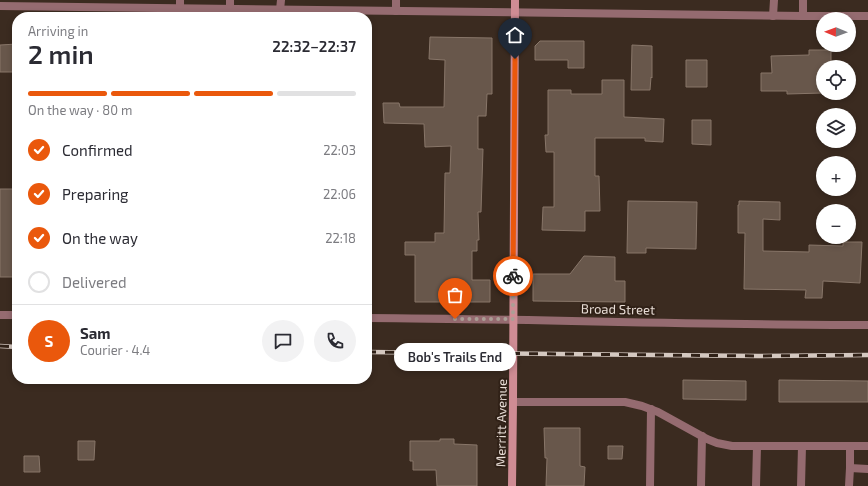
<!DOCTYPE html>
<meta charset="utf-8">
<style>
body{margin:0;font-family:"Exo 2",sans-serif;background:#f2f2f3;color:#2b2b33;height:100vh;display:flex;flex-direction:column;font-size:15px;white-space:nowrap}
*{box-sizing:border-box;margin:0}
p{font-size:13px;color:#7c7c81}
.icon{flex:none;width:22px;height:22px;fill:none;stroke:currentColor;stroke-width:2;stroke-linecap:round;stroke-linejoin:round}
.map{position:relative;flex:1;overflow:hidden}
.side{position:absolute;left:12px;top:12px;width:360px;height:372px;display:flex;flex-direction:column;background:#fff;border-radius:16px;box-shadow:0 2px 6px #0003}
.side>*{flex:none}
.needle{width:26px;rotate:271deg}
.controls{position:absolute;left:816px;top:12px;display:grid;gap:8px}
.controls a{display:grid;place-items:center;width:40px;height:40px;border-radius:50%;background:#fff;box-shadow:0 2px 6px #0003;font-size:20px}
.pin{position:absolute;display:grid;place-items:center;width:34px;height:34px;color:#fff;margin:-41px -17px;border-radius:50% 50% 50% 0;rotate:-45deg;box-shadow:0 0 4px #0007}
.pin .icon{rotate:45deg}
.courier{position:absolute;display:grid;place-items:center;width:40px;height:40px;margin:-20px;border:3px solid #ea580c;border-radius:50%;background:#fff;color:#222;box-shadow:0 1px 5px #0007}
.bubble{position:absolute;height:28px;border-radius:14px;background:#fff;box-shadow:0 2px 6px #0003;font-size:13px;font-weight:600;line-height:28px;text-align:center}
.summary em{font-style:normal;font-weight:600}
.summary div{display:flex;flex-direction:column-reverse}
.summary{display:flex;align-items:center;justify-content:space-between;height:68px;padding:0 16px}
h1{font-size:26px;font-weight:600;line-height:30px}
.bar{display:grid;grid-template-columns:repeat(4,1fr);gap:6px 4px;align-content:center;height:48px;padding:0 16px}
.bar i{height:5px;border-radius:3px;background:#e1e1e2}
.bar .current{background:#ea580c}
.bar p{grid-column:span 4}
.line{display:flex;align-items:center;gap:10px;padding:0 16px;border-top:1px solid #e1e1e2}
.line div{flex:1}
.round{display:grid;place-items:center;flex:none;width:42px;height:42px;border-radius:21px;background:#f2f2f3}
ol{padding:0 16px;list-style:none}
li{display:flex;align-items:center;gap:12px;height:44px}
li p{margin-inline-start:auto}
li .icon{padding:4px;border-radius:50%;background:#ea580c;color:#fff;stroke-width:4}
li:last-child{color:#7c7c81}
li i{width:22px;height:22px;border:2px solid #e1e1e2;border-radius:50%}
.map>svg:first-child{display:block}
.building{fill:#68574b;stroke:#887669}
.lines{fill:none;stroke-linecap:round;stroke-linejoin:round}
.lane{stroke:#956b70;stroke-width:8}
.street{stroke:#956b70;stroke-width:8}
.secondary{stroke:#cf8c94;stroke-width:8}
.rail-casing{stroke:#d4c8c0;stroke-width:4.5}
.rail{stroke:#302117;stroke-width:3;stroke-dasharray:9;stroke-linecap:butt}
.done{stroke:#ab9f96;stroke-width:4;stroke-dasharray:0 7.2}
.route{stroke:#ea580c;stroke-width:5}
.labels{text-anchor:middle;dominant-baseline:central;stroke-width:4;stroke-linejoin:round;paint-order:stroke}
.street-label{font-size:13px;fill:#e8ddd6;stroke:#302117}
</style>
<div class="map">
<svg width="868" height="486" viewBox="0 0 868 486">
<rect width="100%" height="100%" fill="#3b2b20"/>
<path class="building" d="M430 37 492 38V94H487L486 116H478V149H483L481 212H478L479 240H477V251H472V280H490V302H415V255H405V242H435V233H444L445 173H450L451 146 425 147 424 124 384 123 383 103H399L400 107H444L445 60 429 59Z
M540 41H584V68H568V60H535V46Z
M17 44V72H0V45Z
M632 45 652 46V78L651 77 650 90H631Z
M809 50H831V67H823V93L787 94V91H761V73H772L771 56 809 55Z
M686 60H707V87H686Z
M602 80H624V117L664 119 663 142 645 141V138H595V176H599L600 211H585V231L542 230 543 207H554V152H546L545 135H548V90H571V94H602Z
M692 120H711V145L692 144Z
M0 189H17V277H0Z
M628 201 697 202 696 249 646 248V253H627Z
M739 201 780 202V220L763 219V251L809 252V245L843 246V242H862L860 283 823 281 822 298H805L806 290 744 289 745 233H738V205H739Z
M584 256 615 257V281H625V302L533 301V274H570Z
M683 380 746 381V400L683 399Z
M779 380 868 381V402H779Z
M544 428H580V466L585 467 584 486H546L547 458H545Z
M440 439H454V444L477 445V486H437L436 470H413V461H410V441H440Z
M78 441H95L94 460H78Z
M608 446H623L622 459H608Z
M24 456H39L40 472H24Z"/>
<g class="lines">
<path class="lane" d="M180 8V0
M230 9V0
M280 10 281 0
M396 11V0
M773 16 774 0
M803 16V0
M850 446V468L868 469
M650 486 651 409
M701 486 702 436
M756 486 757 446
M801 486 802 446
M849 486 850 468"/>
<path class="street" d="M0 6 803 16H868
M0 315H17
M367 318C534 319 701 325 868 325
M513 402H625L642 406 658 412 707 439 717 443 732 446H868"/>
<path class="secondary" d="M512 486 513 402 515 0"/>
<defs>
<path id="rail" d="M0 346 17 347
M367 352 758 356 868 355"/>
</defs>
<use href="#rail" class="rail-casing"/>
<use href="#rail" class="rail"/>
</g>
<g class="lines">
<path class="done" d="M455 319H513V276"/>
<path class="route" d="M513 276 515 59"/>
</g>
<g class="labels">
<g class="street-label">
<text transform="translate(618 309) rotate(1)">Broad Street</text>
<text transform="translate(501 423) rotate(-89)">Merritt Avenue</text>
</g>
</g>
</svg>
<div class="controls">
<a><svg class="needle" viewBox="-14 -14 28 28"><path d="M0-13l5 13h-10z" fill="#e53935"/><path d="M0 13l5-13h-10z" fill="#7c7c81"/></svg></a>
<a><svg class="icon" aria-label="locate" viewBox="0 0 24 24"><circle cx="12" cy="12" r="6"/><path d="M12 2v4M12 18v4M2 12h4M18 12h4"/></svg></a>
<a><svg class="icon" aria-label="layers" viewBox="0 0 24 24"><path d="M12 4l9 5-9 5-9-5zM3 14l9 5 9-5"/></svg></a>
<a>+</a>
<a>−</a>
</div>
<div class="pin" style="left:455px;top:319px;background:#ea580c"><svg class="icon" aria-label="bag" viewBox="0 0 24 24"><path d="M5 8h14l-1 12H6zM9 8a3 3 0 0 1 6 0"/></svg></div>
<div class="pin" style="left:515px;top:59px;background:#1f2937"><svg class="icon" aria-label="home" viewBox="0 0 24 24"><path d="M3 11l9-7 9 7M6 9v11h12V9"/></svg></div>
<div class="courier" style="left:513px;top:276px"><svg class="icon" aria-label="bike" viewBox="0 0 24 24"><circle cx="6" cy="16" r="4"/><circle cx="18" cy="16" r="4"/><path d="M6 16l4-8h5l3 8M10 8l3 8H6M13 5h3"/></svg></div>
<div class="bubble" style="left:394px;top:343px;width:122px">Bob's Trails End</div>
<section class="side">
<div class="summary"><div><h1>2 min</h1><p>Arriving in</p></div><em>22:32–22:37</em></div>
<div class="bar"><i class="current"></i><i class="current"></i><i class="current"></i><i></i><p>On the way · 80 m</p></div>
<ol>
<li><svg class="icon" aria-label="check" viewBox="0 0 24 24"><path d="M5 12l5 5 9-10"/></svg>Confirmed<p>22:03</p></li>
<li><svg class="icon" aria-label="check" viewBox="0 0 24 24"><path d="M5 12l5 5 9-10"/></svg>Preparing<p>22:06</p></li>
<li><svg class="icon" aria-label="check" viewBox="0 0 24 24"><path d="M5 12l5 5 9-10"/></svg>On the way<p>22:18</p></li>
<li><i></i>Delivered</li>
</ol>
<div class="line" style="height:72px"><b class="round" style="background:#ea580c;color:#fff">S</b><div><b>Sam</b><p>Courier · 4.4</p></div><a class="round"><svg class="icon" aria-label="chat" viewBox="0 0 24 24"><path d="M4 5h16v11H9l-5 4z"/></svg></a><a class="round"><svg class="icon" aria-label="phone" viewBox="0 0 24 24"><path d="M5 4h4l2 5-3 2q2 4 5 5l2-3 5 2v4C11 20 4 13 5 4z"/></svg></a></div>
</section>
</div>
